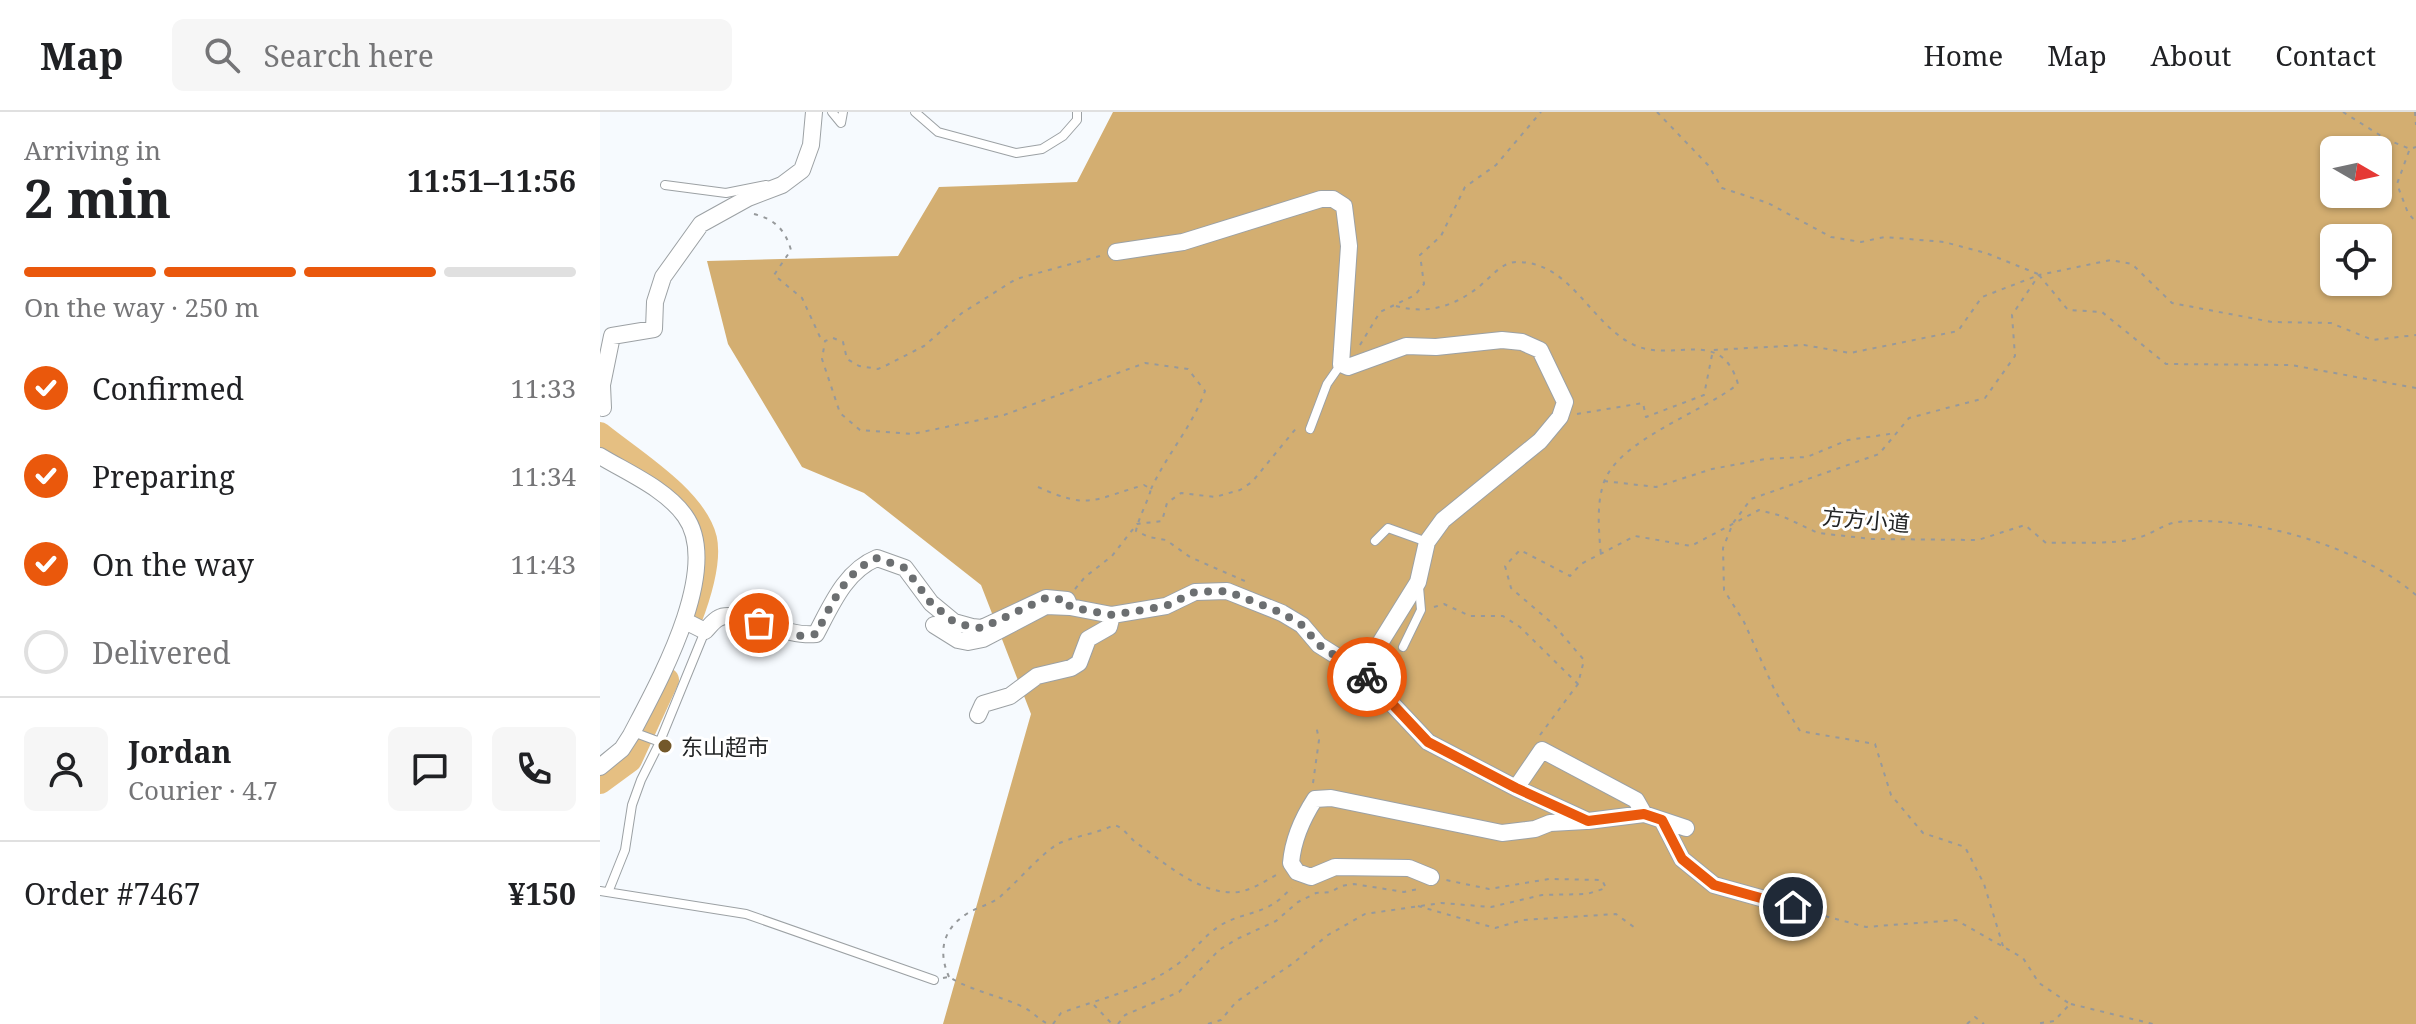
<!DOCTYPE html>
<meta charset="utf-8">
<style>
body{margin:0;font-family:"Noto Serif","Noto Sans SC",serif;background:#f6f6f6;color:#202124;height:100vh;display:flex;flex-direction:column;font-size:30px;white-space:nowrap}
*{box-sizing:border-box;margin:0}
p{font-size:26px;color:#757577}
.icon{flex:none;width:44px;height:44px;fill:none;stroke:currentColor;stroke-width:2;stroke-linecap:round;stroke-linejoin:round}
.map{position:relative;flex:1;overflow:hidden}
.sheet{display:flex;flex-direction:column;background:#fff;width:600px}
.sheet>*{flex:none}
.needle{width:52px;rotate:99deg}
.buttons{position:absolute;left:1720px;top:24px;display:grid;gap:16px}
.buttons a{display:grid;place-items:center;width:72px;height:72px;border-radius:12px;background:#fff;box-shadow:0 2px 6px #0004;font-size:40px}
.pin{position:absolute;display:grid;place-items:center;width:68px;height:68px;color:#fff;margin:-34px;border:4px solid #fff;border-radius:50%;box-shadow:0 2px 8px #0007}
.courier{position:absolute;display:grid;place-items:center;width:80px;height:80px;margin:-40px;border:6px solid #ea580c;border-radius:50%;background:#fff;color:#222;box-shadow:0 2px 10px #0007}
.summary em{font-style:normal;font-weight:700}
.summary div{display:flex;flex-direction:column-reverse}
.summary{display:flex;align-items:center;justify-content:space-between;height:136px;padding:0 24px}
h1{font-size:52px;font-weight:700;line-height:60px}
.bar{display:grid;grid-template-columns:repeat(4,1fr);gap:12px 8px;align-content:center;height:96px;padding:0 24px}
.bar i{height:10px;border-radius:6px;background:#e0e0e0}
.bar .on{background:#ea580c}
.bar p{grid-column:span 4}
.line{display:flex;align-items:center;gap:20px;padding:0 24px;border-top:2px solid #e0e0e0}
.line div{flex:1}
.round{display:grid;place-items:center;flex:none;width:84px;height:84px;border-radius:12px;background:#f6f6f6}
ol{padding:0 24px;list-style:none}
li{display:flex;align-items:center;gap:24px;height:88px}
li p{margin-inline-start:auto}
li .icon{padding:8px;border-radius:50%;background:#ea580c;color:#fff;stroke-width:4}
li:last-child{color:#757577}
li i{width:44px;height:44px;border:4px solid #e0e0e0;border-radius:50%}
header{display:flex;align-items:center;gap:48px;box-sizing:border-box;height:112px;padding:0 40px;background:#fff;border-bottom:2px solid #e0e0e0}
header strong{font-size:38px}
nav{display:flex;gap:44px;margin-inline-start:auto;font-size:28px}
.search{width:560px;height:72px;background:#f6f6f6;display:flex;align-items:center;gap:20px;box-sizing:border-box;padding:0 28px;border-radius:12px;color:#757577;font-size:30px}
main{display:flex;flex:1;min-height:0}
.map>svg:first-child{display:block}
.forest{fill:#d3ae71;fill-rule:evenodd}
.lines{fill:none;stroke-linecap:round;stroke-linejoin:round}
.river{stroke:#e5bf82;stroke-width:24}
.service-casing{stroke:#9ca1a4;stroke-width:10}
.minor-casing{stroke:#9ca1a4;stroke-width:18}
.path{stroke:#96999b;stroke-width:2;stroke-dasharray:4 6;stroke-linecap:butt}
.service{stroke:#fff;stroke-width:8}
.minor{stroke:#fff;stroke-width:16}
.done{stroke:#6c6f71;stroke-width:8;stroke-dasharray:0 14.4}
.route{stroke:#ea580c;stroke-width:10}
.poi-dot{fill:#73582a;stroke:#fff;stroke-width:3}
.labels{text-anchor:middle;dominant-baseline:central;stroke-width:6;stroke-linejoin:round;paint-order:stroke}
.street-label{font-size:22px;fill:#222425;stroke:#fff}
.poi-label{font-size:22px;fill:#222425;stroke:#fff;text-anchor:start}
</style>
<header>
<strong>Map</strong>
<div class="search"><svg class="icon" aria-label="search" viewBox="0 0 24 24"><circle cx="10" cy="10" r="6"/><path d="M15 15l6 6"/></svg>Search here</div>
<nav><a>Home</a><a>Map</a><a>About</a><a>Contact</a></nav>
</header>
<main>
<section class="sheet">
<div class="summary"><div><h1>2 min</h1><p>Arriving in</p></div><em>11:51–11:56</em></div>
<div class="bar"><i class="on"></i><i class="on"></i><i class="on"></i><i></i><p>On the way · 250 m</p></div>
<ol>
<li><svg class="icon" aria-label="check" viewBox="0 0 24 24"><path d="M5 12l5 5 9-10"/></svg>Confirmed<p>11:33</p></li>
<li><svg class="icon" aria-label="check" viewBox="0 0 24 24"><path d="M5 12l5 5 9-10"/></svg>Preparing<p>11:34</p></li>
<li><svg class="icon" aria-label="check" viewBox="0 0 24 24"><path d="M5 12l5 5 9-10"/></svg>On the way<p>11:43</p></li>
<li><i></i>Delivered</li>
</ol>
<div class="line" style="height:144px"><a class="round"><svg class="icon" aria-label="person" viewBox="0 0 24 24"><circle cx="12" cy="8" r="4"/><path d="M4 21q1-7 8-7t8 7"/></svg></a><div><b>Jordan</b><p>Courier · 4.7</p></div><a class="round"><svg class="icon" aria-label="chat" viewBox="0 0 24 24"><path d="M4 5h16v11H9l-5 4z"/></svg></a><a class="round"><svg class="icon" aria-label="phone" viewBox="0 0 24 24"><path d="M5 4h4l2 5-3 2q2 4 5 5l2-3 5 2v4C11 20 4 13 5 4z"/></svg></a></div>
<div class="line" style="height:104px"><div>Order #7467</div><b>¥150</b></div>
</section>
<div class="map">
<svg width="1816" height="912" viewBox="0 0 1816 912">
<rect width="100%" height="100%" fill="#f6fafe"/>
<path class="forest" d="M513 0H1816V912H343L431 602 381 473 264 381 202 355 128 232 107 149 298 144 339 75 477 70ZM1734 38H1778V82H1734ZM1734 126H1778V170H1734Z"/>
<g class="lines">
<path class="river" d="M0 322C32 348 95 386 105 427 110 450 98 486 90 507
M0 670 30 648 67 568"/>
<defs>
<path id="service" d="M232 0 241 11 243 0
M315 0 338 20 416 41 442 37 463 24 477 8V0
M65 73 126 81 166 73
M710 317 727 272 741 252
M775 429 788 416 827 430
M803 535 821 498 819 475
M33 620 60 630
M9 778 25 738 32 693 41 668 58 634 105 519
M0 779 146 802 334 868"/>
<path id="minor" d="M3 296 2 273 12 224 54 217 55 190 63 165 101 112 148 86 182 73 202 58 211 33 214 0
M0 344C28 361 66 377 85 404 123 457 57 573 31 623L22 637 0 655
M512 503 566 494 595 480 627 479 682 501 702 513 719 533 762 560 818 470 827 430 843 408 940 329 960 305 965 290 940 238 922 230 902 228 836 235 806 234 748 255 741 252 749 134 744 94 733 87H721L583 130 516 140
M85 509 105 519C109 515 114 508 119 506 135 496 185 526 216 522 231 494 245 459 277 446L305 456 331 491 354 510 372 515 382 516 446 486 467 488 470 495 446 494 383 527 368 530 358 528 334 513
M762 560 828 630 916 676 988 709 1044 702 1062 708 1082 747 1114 773 1193 795
M378 603 383 592 410 584 437 564 471 556 479 551 488 527 509 515 512 503 470 495
M916 676 942 638 1036 688 1044 702
M1062 708 1086 716
M831 765 809 756 735 755 711 765 697 760 691 751C693 727 702 707 715 687L731 686 902 721 935 717 950 711 986 709"/>
</defs>
<use href="#service" class="service-casing"/>
<use href="#minor" class="minor-casing"/>
<path class="path" d="M1057 0 1108 53 1122 76 1168 91 1231 125 1261 130 1285 125 1344 130 1386 141 1438 162
M1743 0 1786 27 1810 37 1816 35
M1815 0 1816 13
M1809 39 1797 72 1808 101 1816 110
M154 102C174 107 185 117 191 138L174 163 202 186 220 225 225 229
M500 144 416 167 362 201 324 234 287 253 278 257 259 254 247 247 243 230 233 226 225 229 222 247 240 301 260 318 312 322 404 303 545 251 588 257 605 279C592 315 567 342 551 377
M796 194C827 203 856 194 881 173 892 164 901 151 916 150 971 149 990 212 1034 233 1074 251 1121 214 1138 272 1103 300 1019 328 1004 370 996 392 999 421 1001 444
M760 233 780 200 815 183 824 172 820 143 841 124 865 75 896 53 941 0
M977 302 1043 291 1046 305 1104 283 1113 238 1204 233 1250 241 1358 219 1382 185 1439 163 1468 198 1502 200 1566 252 1691 253 1816 276
M1004 369 1056 375 1112 357 1165 347 1207 345 1248 328 1296 321
M438 375C489 398 492 388 544 373L551 377C547 392 539 404 536 419L549 425 566 428 590 445 647 470
M475 477 485 465 512 444 537 412 562 409 567 391 581 381 615 385 640 378 652 370 698 314
M834 495 844 492 870 504H903L920 515 978 572
M940 623 978 572 984 548 953 512 911 476 905 454 920 438 970 464 981 452 1035 424 1091 434 1159 398 1182 404 1218 421 1272 427 1378 428 1425 413 1446 431C1473 430 1513 433 1537 426 1551 423 1563 412 1577 410 1652 403 1759 434 1816 483
M713 671 719 628 716 613
M818 794 895 816 923 808 1016 802 1038 818
M1206 799 1266 815 1356 808 1423 846 1439 871 1470 892 1454 909 1435 912
M1403 834 1384 772 1365 735 1323 721 1291 683 1275 632 1200 619 1175 579 1144 510 1124 478 1123 436 1133 411 1151 387 1279 342 1309 306 1385 286 1415 244 1412 203 1439 163 1511 148 1532 152 1572 191 1672 210 1731 211 1773 228 1816 223
M349 865C338 840 342 817 368 801 378 795 392 792 401 784 418 769 437 746 456 733 469 725 497 722 514 713 525 716 528 725 538 732 565 751 601 784 638 780 652 778 665 769 678 762
M343 866 349 865C372 879 397 883 421 894 431 898 438 907 448 912
M1471 892 1553 912
M494 893 512 912
M453 912 461 901C499 887 541 878 575 854 592 842 603 824 621 813 637 803 657 802 673 792 680 788 686 781 692 776
M518 912 525 903 579 880 619 838 637 827 676 809 698 790 716 781 731 780 741 774 754 772 804 780 818 777
M608 912 621 908 636 890 692 852 728 823 765 802 841 791 891 795 942 783 987 782 1006 776 1002 768 949 767 889 777 846 768
M1367 912 1375 905 1384 912"/>
<use href="#service" class="service"/>
<use href="#minor" class="minor"/>
</g>
<g class="lines">
<path class="done" d="M159 511 201 524 216 522C231 494 245 459 277 446L305 456 331 491 354 510 372 515 382 516 446 486 467 488 470 495 512 503 566 494 595 480 627 479 682 501 702 513 719 533 767 565"/>
<path class="route" d="M767 565 828 630 916 676 988 709 1044 702 1062 708 1082 747 1114 773 1193 795"/>
</g>
<circle class="poi-dot" cx="65" cy="634" r="8"/>
<g class="labels">
<g class="street-label">
<text transform="translate(1266 407) rotate(5)">方方小道</text>
</g>
<g class="poi-label">
<text x="81" y="634">东山超市</text>
</g>
</g>
</svg>
<div class="buttons">
<a><svg class="needle" viewBox="-14 -14 28 28"><path d="M0-13l5 13h-10z" fill="#e53935"/><path d="M0 13l5-13h-10z" fill="#757577"/></svg></a>
<a><svg class="icon" aria-label="locate" viewBox="0 0 24 24"><circle cx="12" cy="12" r="6"/><path d="M12 2v4M12 18v4M2 12h4M18 12h4"/></svg></a>
</div>
<div class="pin" style="left:159px;top:511px;background:#ea580c"><svg class="icon" aria-label="bag" viewBox="0 0 24 24"><path d="M5 8h14l-1 12H6zM9 8a3 3 0 0 1 6 0"/></svg></div>
<div class="pin" style="left:1193px;top:795px;background:#1f2937"><svg class="icon" aria-label="home" viewBox="0 0 24 24"><path d="M3 11l9-7 9 7M6 9v11h12V9"/></svg></div>
<div class="courier" style="left:767px;top:565px"><svg class="icon" aria-label="bike" viewBox="0 0 24 24"><circle cx="6" cy="16" r="4"/><circle cx="18" cy="16" r="4"/><path d="M6 16l4-8h5l3 8M10 8l3 8H6M13 5h3"/></svg></div>
</div>
</main>
